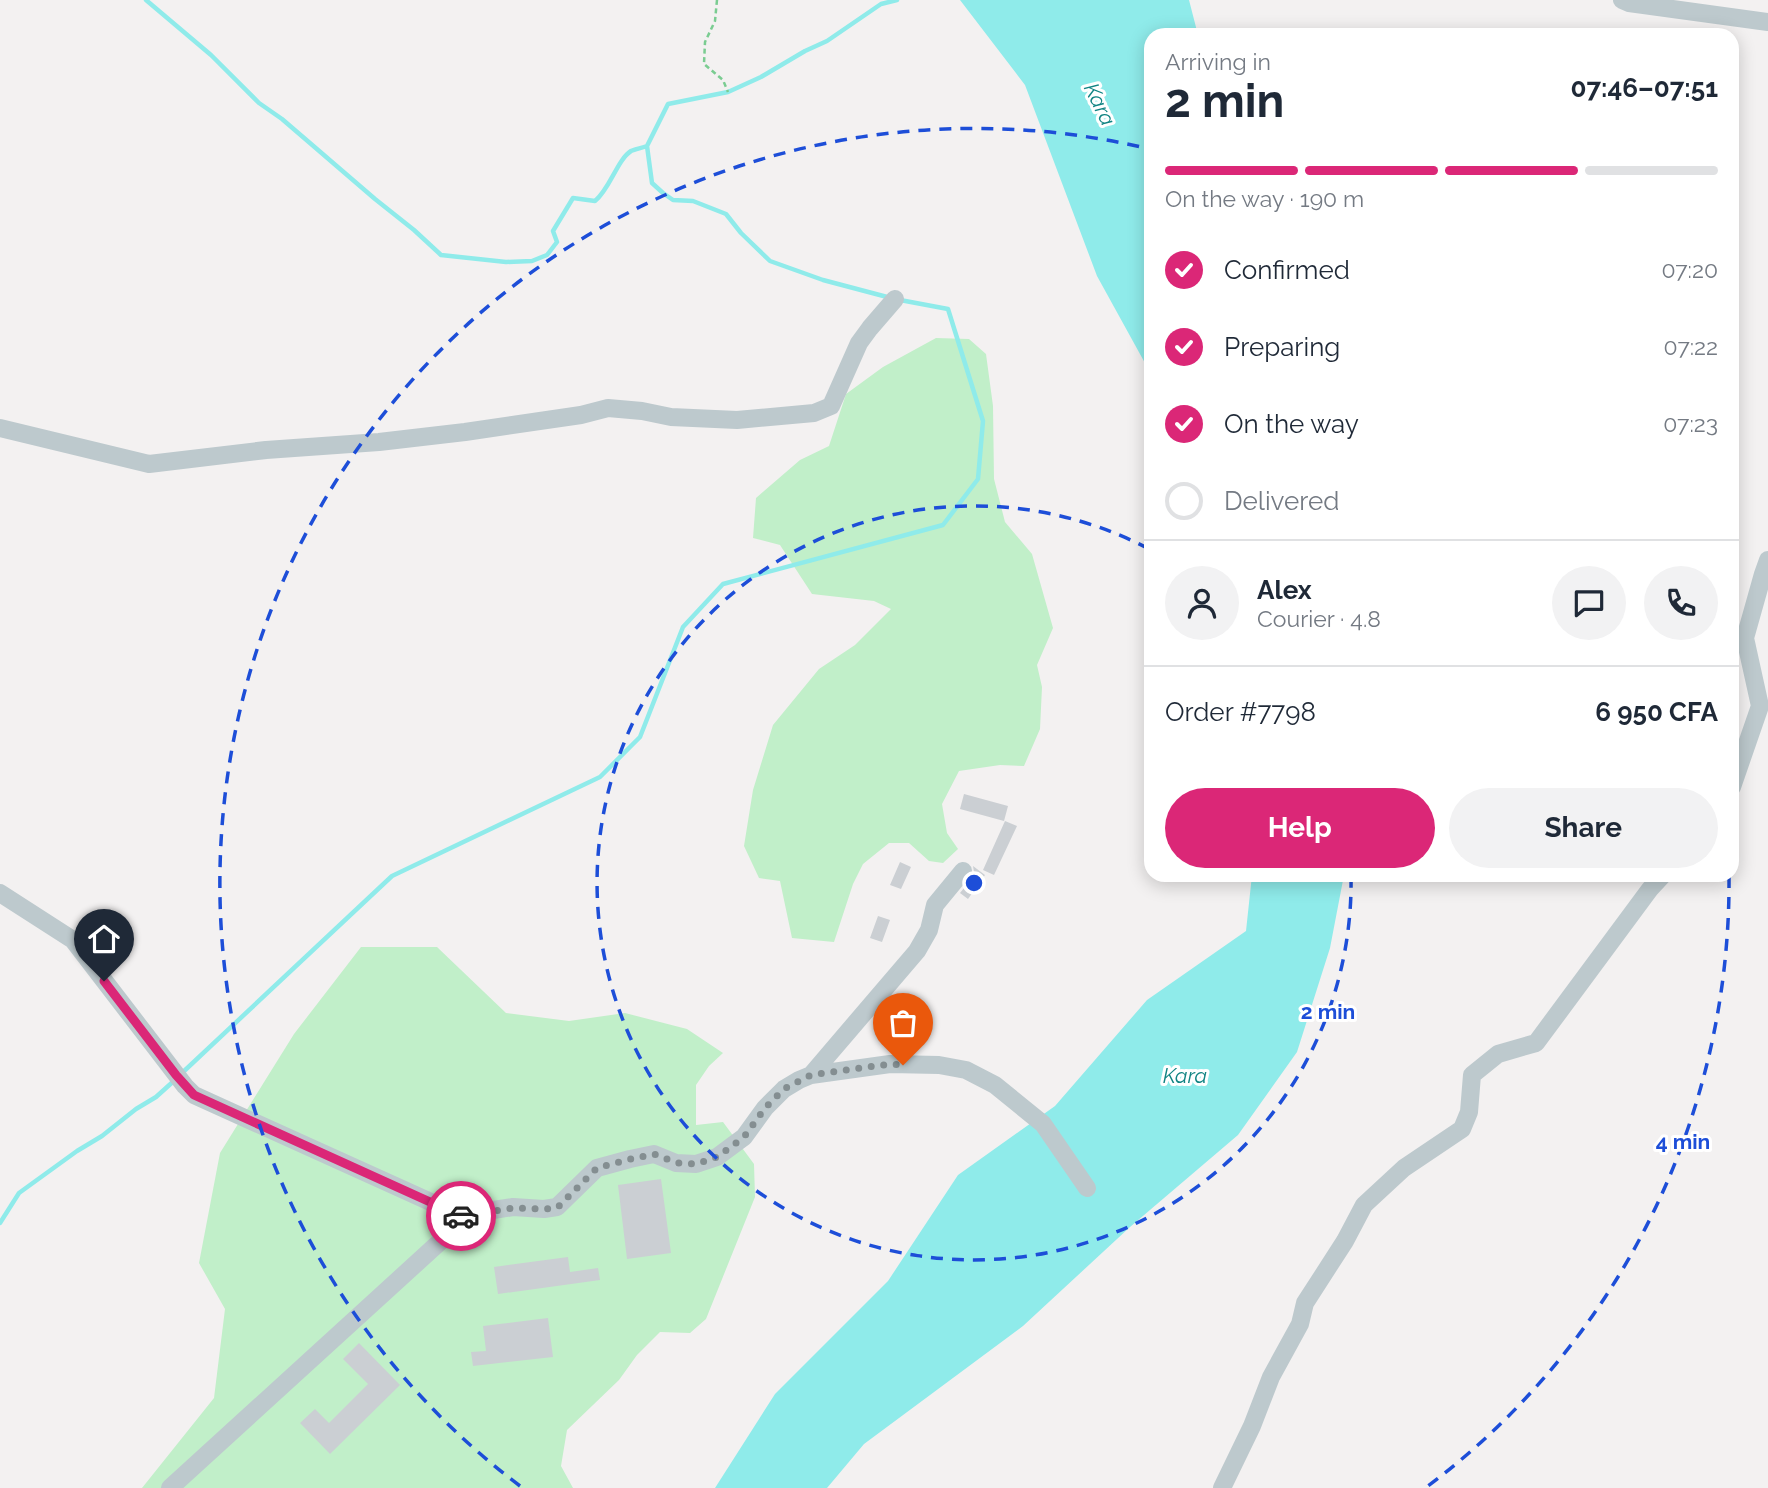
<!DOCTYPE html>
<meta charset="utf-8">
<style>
body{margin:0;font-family:Raleway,sans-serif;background:#f2f2f3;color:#1f2937;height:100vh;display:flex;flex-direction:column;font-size:26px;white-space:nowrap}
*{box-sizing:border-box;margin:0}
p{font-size:23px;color:#747a83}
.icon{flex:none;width:38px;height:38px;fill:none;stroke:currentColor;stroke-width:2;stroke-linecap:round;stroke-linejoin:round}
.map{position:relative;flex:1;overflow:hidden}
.panel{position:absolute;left:1144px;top:28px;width:595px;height:854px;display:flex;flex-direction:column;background:#fff;border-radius:21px;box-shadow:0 4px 18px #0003}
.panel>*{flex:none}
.pin{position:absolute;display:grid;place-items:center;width:60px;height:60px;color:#fff;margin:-72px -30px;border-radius:50% 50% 50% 0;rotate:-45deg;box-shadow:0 0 7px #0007}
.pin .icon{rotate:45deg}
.courier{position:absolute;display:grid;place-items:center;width:70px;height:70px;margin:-35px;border:5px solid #db2777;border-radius:50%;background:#fff;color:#222;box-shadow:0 2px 9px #0007}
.overview em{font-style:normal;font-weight:700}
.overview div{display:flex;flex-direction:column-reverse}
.overview{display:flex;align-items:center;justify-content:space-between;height:119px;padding:0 21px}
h1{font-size:46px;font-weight:700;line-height:52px}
.bar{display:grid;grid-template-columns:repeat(4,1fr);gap:10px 7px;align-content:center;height:84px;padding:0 21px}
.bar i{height:9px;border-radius:5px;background:#e0e1e3}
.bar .selected{background:#db2777}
.bar p{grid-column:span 4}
.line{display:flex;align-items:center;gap:18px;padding:0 21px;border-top:2px solid #e0e1e3}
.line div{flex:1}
.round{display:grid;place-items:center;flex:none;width:74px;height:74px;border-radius:37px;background:#f2f2f3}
ol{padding:0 21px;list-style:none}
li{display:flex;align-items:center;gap:21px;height:77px}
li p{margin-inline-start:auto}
li .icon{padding:7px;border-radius:50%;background:#db2777;color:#fff;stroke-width:4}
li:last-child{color:#747a83}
li i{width:38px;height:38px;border:4px solid #e0e1e3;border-radius:50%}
.button{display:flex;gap:14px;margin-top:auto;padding:14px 21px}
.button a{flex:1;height:80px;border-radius:42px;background:#db2777;color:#fff;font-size:28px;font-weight:700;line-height:80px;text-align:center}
.button a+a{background:#f2f2f3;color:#1f2937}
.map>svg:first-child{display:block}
.green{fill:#c1efc9}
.water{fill:#8febea}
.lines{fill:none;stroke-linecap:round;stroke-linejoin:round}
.stream{stroke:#8febea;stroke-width:4.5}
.building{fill:#cbcfd3}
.path{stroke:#7acc91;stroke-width:2.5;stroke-dasharray:5 3.5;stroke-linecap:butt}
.minor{stroke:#bdc9cd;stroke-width:18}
.done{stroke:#848e91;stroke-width:7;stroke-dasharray:0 12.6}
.route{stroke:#db2777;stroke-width:9}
.ring{fill:none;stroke:#1d4ed8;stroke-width:3.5;stroke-dasharray:12 9}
.labels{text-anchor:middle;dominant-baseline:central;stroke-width:6;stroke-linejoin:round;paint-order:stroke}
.water-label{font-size:21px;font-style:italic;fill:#108483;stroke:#fff}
.centre{fill:#1d4ed8;stroke:#fff;stroke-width:3.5}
.ring-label{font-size:21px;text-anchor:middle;font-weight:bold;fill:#1d4ed8;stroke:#fff;stroke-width:6;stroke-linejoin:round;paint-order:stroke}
</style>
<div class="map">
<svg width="1768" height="1488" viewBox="0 0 1768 1488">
<rect width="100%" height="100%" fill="#f3f1f1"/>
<path class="green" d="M936 338 969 339 986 354 993 406 994 479 1005 522 1032 554 1053 628 1037 665 1042 687 1040 729 1024 766 1000 765 959 771 942 804 947 833 958 849 943 863 929 861 909 843H889L863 864 853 884 834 942 792 938 780 881 759 878 744 846 753 790 773 725 819 669 855 645 891 609 874 601 812 594 780 545 753 538 756 498 800 460 829 446 846 394 883 367Z
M361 947H437L506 1013 569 1021 625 1013 687 1029 723 1053 709 1066 696 1085V1125L723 1122 754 1164 755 1197 706 1319 690 1333 660 1332 637 1355 619 1380 567 1430 561 1466 573 1488H142L214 1398 225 1309 199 1263 220 1153 294 1034Z"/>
<path class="water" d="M960 0H1189L1198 35H1152L1151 374 1097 276 1025 85Z
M1252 875H1344L1330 948 1297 1052 1238 1135 1130 1227 1023 1326 864 1444 827 1488H715L775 1394 888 1281 958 1175 1055 1106 1147 1000 1246 931Z"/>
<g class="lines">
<path class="stream" d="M146 0 211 55 259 103 282 119 375 199 414 230 441 255 506 262 532 261 547 255 557 242 553 231 573 198 595 201C610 189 617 160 631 151 635 149 642 148 647 146
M891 298 823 280 770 261 741 233 726 214 693 201 673 200 663 193 652 183 647 146 668 104 728 92 761 77 805 51 827 41 881 4 897 0
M182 1073 392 876 600 777 640 737 683 627 723 584 943 525 978 479 983 421 948 309 900 300
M0 1223 19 1193 77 1151 102 1136 136 1109 156 1097 176 1079"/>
</g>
<path class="building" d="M964 794 1008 806 1004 821 960 809Z
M1005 821 1017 826 994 875 983 870Z
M900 862 911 867 901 889 890 885Z
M973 866 985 875 968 899 960 893 972 878 974 872Z
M878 916 890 920 882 942 870 938Z
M661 1179 671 1253 627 1259 618 1185Z
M568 1257 570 1272 598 1268 600 1280 498 1294 494 1267Z
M548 1318 553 1357 473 1366 471 1352 486 1351 483 1326Z
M359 1343 400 1385 330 1454 300 1423 315 1409 329 1423 368 1384 343 1359Z"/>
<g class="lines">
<path class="path" d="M717 0 715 21 705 42 704 64 723 80 728 92"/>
<path class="minor" d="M1622 0 1629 3 1768 22
M0 428 149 464 266 450 379 442 465 432 581 415 608 408 642 411 671 417 737 420 814 413 831 406 859 343 870 328 895 299
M1732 787 1760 706 1745 638 1763 574 1768 560
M0 893 73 940 185 1086 194 1095 466 1218
M811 1075 917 951 929 930 935 905 963 871
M170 1488 466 1218 487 1211 513 1207 544 1209 557 1207 597 1168 630 1159 654 1154 676 1163 696 1164 717 1157 744 1137 765 1108 784 1089 799 1080 811 1075 890 1064 939 1065 966 1070 995 1085 1043 1124 1087 1188
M1222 1488 1252 1426 1271 1377 1300 1324 1305 1303 1345 1241 1364 1205 1404 1168 1462 1129 1469 1112 1472 1075 1498 1054 1536 1043 1650 889 1663 875"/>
</g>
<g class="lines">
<path class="done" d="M461 1216 466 1218 487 1212 513 1208 544 1209 557 1208 597 1168 631 1159 654 1154 677 1163 696 1164 717 1157 744 1137 765 1108 784 1089 811 1075 890 1064 903 1065"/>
<path class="route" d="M104 981 176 1075 194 1095 461 1216"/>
</g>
<g class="ring">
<path d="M1351 876A377 377 0 1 1 1151 550"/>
<path d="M520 1486A755 755 0 0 1 1150 149M1729 876A755 755 0 0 1 1428 1486"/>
</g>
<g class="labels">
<g class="water-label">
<text transform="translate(1100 104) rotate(64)">Kara</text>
<text x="1185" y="1075">Kara</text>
</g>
</g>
<circle cx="974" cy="883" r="10" class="centre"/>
<g class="ring-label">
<text x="1328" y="1019">2 min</text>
<text x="1683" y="1149">4 min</text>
</g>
</svg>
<div class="pin" style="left:903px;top:1065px;background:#ea580c"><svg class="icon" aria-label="bag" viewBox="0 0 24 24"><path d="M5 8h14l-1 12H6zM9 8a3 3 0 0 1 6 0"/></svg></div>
<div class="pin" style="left:104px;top:981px;background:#1f2937"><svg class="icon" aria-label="home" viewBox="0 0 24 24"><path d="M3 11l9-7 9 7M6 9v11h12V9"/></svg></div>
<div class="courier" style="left:461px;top:1216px"><svg class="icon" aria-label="car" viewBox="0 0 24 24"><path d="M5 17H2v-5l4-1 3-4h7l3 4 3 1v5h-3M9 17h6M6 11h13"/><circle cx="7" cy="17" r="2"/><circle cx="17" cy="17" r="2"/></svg></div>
<section class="panel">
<div class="overview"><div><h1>2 min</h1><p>Arriving in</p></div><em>07:46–07:51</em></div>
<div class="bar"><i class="selected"></i><i class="selected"></i><i class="selected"></i><i></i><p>On the way · 190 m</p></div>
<ol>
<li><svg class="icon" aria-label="check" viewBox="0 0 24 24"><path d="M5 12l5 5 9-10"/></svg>Confirmed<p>07:20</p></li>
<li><svg class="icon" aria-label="check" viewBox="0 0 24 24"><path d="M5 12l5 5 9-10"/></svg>Preparing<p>07:22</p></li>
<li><svg class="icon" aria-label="check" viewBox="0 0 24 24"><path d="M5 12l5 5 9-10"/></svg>On the way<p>07:23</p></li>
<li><i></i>Delivered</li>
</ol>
<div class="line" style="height:126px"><a class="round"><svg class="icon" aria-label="person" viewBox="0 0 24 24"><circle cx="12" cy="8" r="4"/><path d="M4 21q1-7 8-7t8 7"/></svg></a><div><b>Alex</b><p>Courier · 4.8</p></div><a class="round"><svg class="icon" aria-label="chat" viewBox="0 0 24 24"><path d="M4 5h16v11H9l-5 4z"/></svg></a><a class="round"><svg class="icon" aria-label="phone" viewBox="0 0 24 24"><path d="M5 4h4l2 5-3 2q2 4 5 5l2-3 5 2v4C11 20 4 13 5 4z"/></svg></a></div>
<div class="line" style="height:91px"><div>Order #7798</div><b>6 950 CFA</b></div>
<div class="button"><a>Help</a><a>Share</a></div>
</section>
</div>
